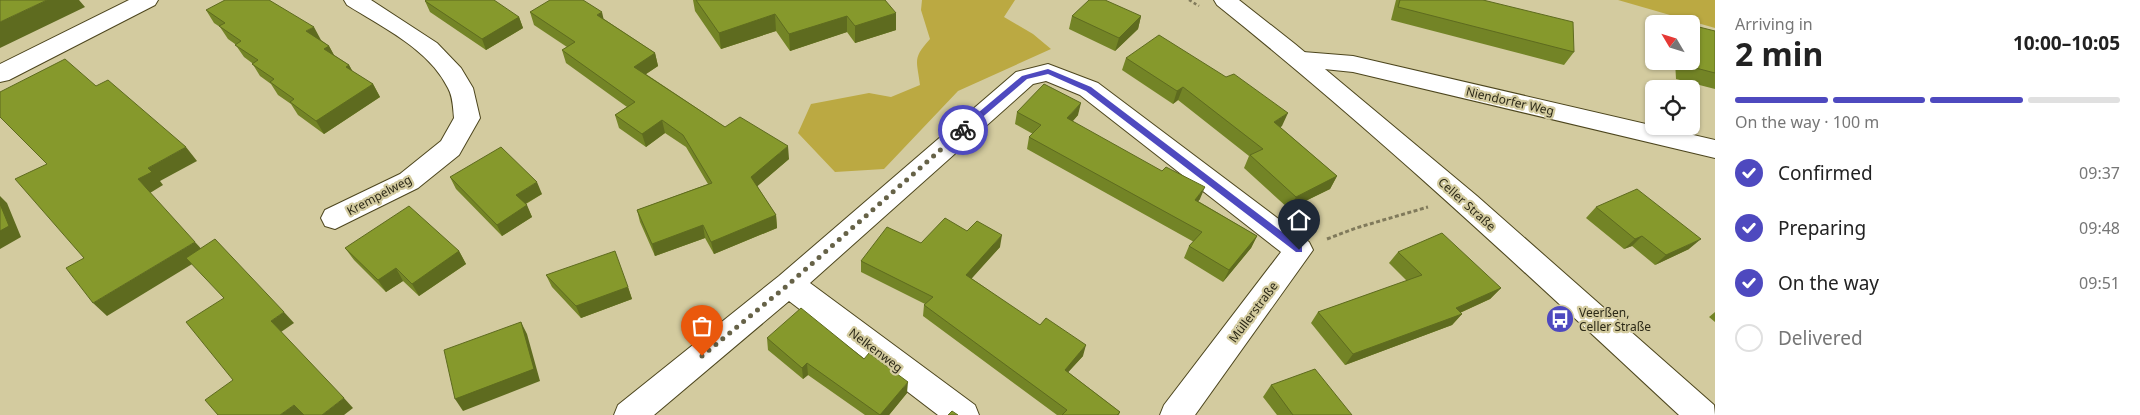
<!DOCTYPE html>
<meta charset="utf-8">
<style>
body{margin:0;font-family:"Noto Sans",sans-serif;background:#f2f2f2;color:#222;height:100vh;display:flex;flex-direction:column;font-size:19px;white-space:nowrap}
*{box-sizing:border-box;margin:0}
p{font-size:16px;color:#767676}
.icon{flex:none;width:28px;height:28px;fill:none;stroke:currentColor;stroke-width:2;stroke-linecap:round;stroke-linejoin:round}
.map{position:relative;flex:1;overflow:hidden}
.drawer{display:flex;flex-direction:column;background:#fff;width:425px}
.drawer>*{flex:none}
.needle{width:32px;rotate:308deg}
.tools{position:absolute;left:1645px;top:15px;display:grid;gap:10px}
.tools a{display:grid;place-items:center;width:55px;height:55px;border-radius:8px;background:#fff;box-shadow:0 1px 4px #0004;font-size:25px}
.pin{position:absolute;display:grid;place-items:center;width:42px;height:42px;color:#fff;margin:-51px -21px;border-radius:50% 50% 50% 0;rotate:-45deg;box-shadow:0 0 5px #0007}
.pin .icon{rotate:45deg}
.courier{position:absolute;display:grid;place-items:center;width:50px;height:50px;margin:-25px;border:4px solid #4e49bf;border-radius:50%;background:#fff;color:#222;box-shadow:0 1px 6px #0007}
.headline em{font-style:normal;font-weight:700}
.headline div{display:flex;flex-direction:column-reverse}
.headline{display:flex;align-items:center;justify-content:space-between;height:85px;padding:0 20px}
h1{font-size:32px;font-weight:700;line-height:38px}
.bar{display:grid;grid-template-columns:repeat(4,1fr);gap:8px 5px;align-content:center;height:60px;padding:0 20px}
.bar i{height:6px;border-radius:4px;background:#e0e0e0}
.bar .active{background:#4e49bf}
.bar p{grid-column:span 4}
ol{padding:0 20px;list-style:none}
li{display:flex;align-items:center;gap:15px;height:55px}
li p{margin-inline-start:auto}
li .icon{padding:5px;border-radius:50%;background:#4e49bf;color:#fff;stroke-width:4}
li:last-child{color:#767676}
li i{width:28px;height:28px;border:2px solid #e0e0e0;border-radius:50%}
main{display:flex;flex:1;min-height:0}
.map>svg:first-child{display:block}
.green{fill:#bba942}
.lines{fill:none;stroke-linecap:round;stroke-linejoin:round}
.minor-casing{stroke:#4d461e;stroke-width:2}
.tertiary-casing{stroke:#4d461e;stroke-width:2}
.path-far1{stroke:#807a5b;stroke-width:2.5;stroke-dasharray:3 2.5;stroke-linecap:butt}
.path{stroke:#807a5b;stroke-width:3;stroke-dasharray:4 2.5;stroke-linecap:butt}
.minor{fill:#fff;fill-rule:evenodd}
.tertiary{fill:#fff;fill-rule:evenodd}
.wall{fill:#738426}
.shaded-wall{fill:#5e6b1f}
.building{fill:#86992c;stroke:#5e6b1f}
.route{fill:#4e49bf}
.done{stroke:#666247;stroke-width:5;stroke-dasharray:0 9}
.labels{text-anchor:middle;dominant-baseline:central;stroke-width:4.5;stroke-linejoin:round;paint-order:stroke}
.street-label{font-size:12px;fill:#2c2917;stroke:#d3cb9f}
.poi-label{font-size:12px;fill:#2c2917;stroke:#d3cb9f;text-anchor:start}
</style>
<main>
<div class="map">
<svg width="1715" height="415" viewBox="0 0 1715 415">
<rect width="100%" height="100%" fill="#d3cb9f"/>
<path class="green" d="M922 0H1015L1004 17 1033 34 1051 49 958 91 884 169 835 172 798 133 811 104 869 93 891 97 920 85C917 60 912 59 930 39L921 10Z
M1618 0H1715V28Z"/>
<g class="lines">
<defs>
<path id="minor" d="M129 0H158L155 5 9 80 0 82V64Z
M344 0H371L437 43 461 68 473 88 480 118 459 155 418 188 335 229 325 226 321 218 325 210 400 174 441 141 454 118C453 108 453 97 448 88 429 49 382 27 347 5Z
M1303 52 1353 56 1715 140V158L1353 72 1295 66 1291 60 1295 54Z
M1048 64 1098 83 1309 242 1313 250 1195 415H1160L1164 405 1281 252 1080 95 1046 81 1033 84 810 283 975 405 979 415H938L789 301 654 415H614L618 405 779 276 1016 72Z"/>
<path id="tertiary" d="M1214 0H1239L1295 44 1477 196 1714 405 1715 415H1679C1528 275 1378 134 1217 5Z"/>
</defs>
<use href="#minor" class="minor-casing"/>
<use href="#tertiary" class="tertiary-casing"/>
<path class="path-far1" d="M1189 0 1199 6"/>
<path class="path" d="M1327 239 1356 228 1428 207"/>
<use href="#minor" class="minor"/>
<use href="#tertiary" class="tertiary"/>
</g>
<path class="wall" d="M693 0H885L896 30 855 43 847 32 790 51 776 31 721 49 695 11Z
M1396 0H1483L1574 52 1564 65 1391 20Z
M425 1 519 17 523 28 486 50 430 12Z
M206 10 321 40 329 46 334 55 349 65 353 72 373 84 380 97 324 134 298 115 291 104 278 95 271 84 260 76 252 63 244 57 235 44 228 39 220 27 214 23Z
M530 12 604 19 655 53 658 66 646 74 725 127 789 159 757 186 776 215 777 228 714 254 705 238 655 256 640 222 637 210 708 184 686 147 665 133 646 147 619 128 615 115 627 107 566 63 562 50 567 47 534 25Z
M1072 16H1141L1138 29 1115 51 1069 29Z
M1715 31V89L1676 79 1675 61H1691Z
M1126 58 1282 126 1280 127 1337 176 1330 189 1289 209 1244 168 1249 156 1178 100 1173 104 1122 70Z
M1017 112 1078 115 1072 122 1200 199 1198 201 1257 236 1251 248 1223 282 1184 258 1189 246 1194 242 1027 149 1029 137 1033 134 1015 124Z
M450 177 542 194 526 204 532 217 502 236 456 189Z
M1596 207 1689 249 1655 265 1632 246 1624 249 1586 218Z
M967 231 1000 247 971 278 1083 356 1068 372 1120 412 1119 415H1057L923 316 924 305 925 304 861 272V261L921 243Z
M345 248 459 251 466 264 419 296 403 281 386 292 354 260Z
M1398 252 1501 288 1490 299 1460 313 1462 314 1452 325 1345 365 1311 323 1318 312 1407 281 1389 263Z
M546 275 628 287 632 299 581 318 552 287Z
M1715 312V322L1709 317Z
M767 338 907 393 889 415H865L808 375 803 379 768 350Z
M1271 385 1352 415H1277L1263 397Z"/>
<path class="shaded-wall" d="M47 0H79L85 7 0 48V22Z
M602 12 605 25 597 15Z
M896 13V30L855 43V26Z
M775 14 776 31 721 49 719 33Z
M847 16V32L790 51 789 34Z
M1141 16 1138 29 1115 51 1119 38Z
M519 17 523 28 486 50 482 39Z
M314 27 321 40 314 44 306 31Z
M329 46 336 59 324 49Z
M655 53 658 66 637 80 634 67Z
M349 65 356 78 346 67Z
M373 84 380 97 324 134 316 121Z
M1183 87 1178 100 1173 104 1177 91Z
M1081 103 1078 115 1064 131 1067 118Z
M1288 113 1282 126 1268 135 1274 122Z
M662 120 665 133 646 147 642 134Z
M788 146 789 159 753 190 751 177Z
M186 147 197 161 160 181 163 185 150 193 138 179 148 168Z
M1337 176 1330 189 1289 209 1296 197Z
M537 182 542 194 521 206 516 195Z
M1205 187 1200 199 1190 212 1195 200Z
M0 196 7 203 21 237 0 249Z
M527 205 532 217 502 236 497 225Z
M776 215 777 228 714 254 711 242Z
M703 225 705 238 655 256 652 244Z
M1002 235 1000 247 965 286 966 275Z
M1257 236 1251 248 1223 282 1229 270Z
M1642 236 1632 246 1624 249 1635 239Z
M1701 239 1689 249 1655 265 1666 255Z
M195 242 207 255 107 316 93 303Z
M459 251 466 264 419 296 412 284Z
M396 268 403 281 386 292 378 280Z
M628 287 632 299 581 318 576 306Z
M1501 288 1490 299 1446 319 1456 308Z
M284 312 294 323 281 332 271 321Z
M1462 314 1452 325 1345 365 1353 354Z
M521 322 527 334 540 381 463 411 455 399Z
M1086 345 1083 356 1061 380 1065 370Z
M807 363 808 375 803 379 802 368Z
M908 382 907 393 889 415H880Z
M344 398 353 408 344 415H322Z
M294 405 304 415H280Z"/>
<path class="building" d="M0 0H47L0 22Z
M225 0H269L314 27 306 31 329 46 324 49 349 65 346 67 373 84 316 121 290 102 294 99 270 82 274 79 252 64 258 60 235 45 241 41 219 26 225 23 206 10Z
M426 0H494L519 17 482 39 425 1Z
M550 0H583L602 12 597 15 655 53 634 67 725 127 740 117 788 146 751 177 776 215 711 242 703 225 652 244 637 210 712 183 683 135 662 120 642 134 615 115 635 102 562 50 575 42 530 12Z
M696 0H885L896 13 855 26 847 16 789 34 775 14 719 33Z
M1089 0H1105L1141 16 1119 38 1072 16Z
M1400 0H1483L1573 22 1574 52 1398 7Z
M1691 25 1715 31V73L1688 66 1687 61H1691Z
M1159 35 1226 77 1234 74 1288 113 1274 122 1337 176 1296 197 1250 155 1263 149 1183 87 1177 91 1126 58Z
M65 59 96 86 108 80 186 147 148 168 152 172 138 179 195 242 93 303 66 268 84 258 15 179 47 164 0 117V92Z
M1044 84 1081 103 1067 118 1162 171 1166 167 1205 187 1195 200 1257 236 1229 270 1189 246 1202 232 1029 137 1041 125 1017 112Z
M501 147 537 182 516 195 527 205 497 225 450 177Z
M1637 189 1701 239 1666 255 1642 236 1635 239 1596 207Z
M0 204 9 226 0 231Z
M409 206 459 251 412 284 396 268 378 280 345 248Z
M945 218 967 231 977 221 1002 235 966 275 1040 325 1046 318 1086 345 1065 370 1120 412 1117 415H1062L1067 410 924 305 933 297 861 261 887 227 921 243Z
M1442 233 1501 288 1456 308 1462 314 1353 354 1318 312 1422 275 1398 252Z
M215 239 284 312 271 321 344 398 322 415H304L294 405 280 415H218L205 400 233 380 186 322 224 298 186 258Z
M615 251 628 287 576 306 546 275Z
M801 308 864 359 869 353 908 382 880 415 807 363 802 368 767 338Z
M521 322 534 369 455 399 444 350Z
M1315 369 1352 415H1293L1271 385Z
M952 411 958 415H948Z"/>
<path class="route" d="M1048 69 1091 87 1302 247V252H1296L1086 91 1048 74 1027 79 965 132H960V128L1022 76Z"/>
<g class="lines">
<path class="done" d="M702 356 789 284 963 130"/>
</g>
<defs>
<symbol id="bus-disc" viewBox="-11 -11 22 22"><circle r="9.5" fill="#4e49bf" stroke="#d3cb9f"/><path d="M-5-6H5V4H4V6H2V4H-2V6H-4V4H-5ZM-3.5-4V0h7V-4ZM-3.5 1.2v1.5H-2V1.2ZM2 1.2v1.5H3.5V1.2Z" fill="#fff"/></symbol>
</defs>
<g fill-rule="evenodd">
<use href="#bus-disc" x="1544" y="303" width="32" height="32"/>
</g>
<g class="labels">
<g class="street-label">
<text transform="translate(1510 101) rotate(13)">Niendorfer Weg</text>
<text transform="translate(379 195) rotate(-28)">Krempelweg</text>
<text transform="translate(1467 204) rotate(42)">Celler Straße</text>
<text transform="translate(1253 312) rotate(-53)">Müllerstraße</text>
<text transform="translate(876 350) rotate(37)">Nelkenweg</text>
</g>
<g class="poi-label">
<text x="1579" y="312">Veerßen,<tspan x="1579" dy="14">Celler Straße</tspan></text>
</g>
</g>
</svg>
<div class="tools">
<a><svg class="needle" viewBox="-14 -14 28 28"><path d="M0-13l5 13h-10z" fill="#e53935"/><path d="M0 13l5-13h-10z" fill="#767676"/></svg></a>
<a><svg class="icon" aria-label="locate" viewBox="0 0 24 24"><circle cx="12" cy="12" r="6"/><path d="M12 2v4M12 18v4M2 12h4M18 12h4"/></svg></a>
</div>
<div class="pin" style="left:702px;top:356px;background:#ea580c"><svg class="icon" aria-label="bag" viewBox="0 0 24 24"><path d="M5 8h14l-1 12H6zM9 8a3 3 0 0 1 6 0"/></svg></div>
<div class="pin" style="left:1299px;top:250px;background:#1f2937"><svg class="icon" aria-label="home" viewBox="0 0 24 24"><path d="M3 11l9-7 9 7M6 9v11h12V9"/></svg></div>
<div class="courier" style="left:963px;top:130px"><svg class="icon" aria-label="bike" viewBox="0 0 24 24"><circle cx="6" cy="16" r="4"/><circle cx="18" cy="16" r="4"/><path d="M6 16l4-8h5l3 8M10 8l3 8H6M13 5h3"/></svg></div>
</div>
<section class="drawer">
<div class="headline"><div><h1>2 min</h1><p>Arriving in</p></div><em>10:00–10:05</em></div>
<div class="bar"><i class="active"></i><i class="active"></i><i class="active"></i><i></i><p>On the way · 100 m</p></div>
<ol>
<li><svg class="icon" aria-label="check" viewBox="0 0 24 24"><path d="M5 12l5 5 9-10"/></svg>Confirmed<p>09:37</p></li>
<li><svg class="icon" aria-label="check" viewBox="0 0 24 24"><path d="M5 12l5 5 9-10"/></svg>Preparing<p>09:48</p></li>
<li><svg class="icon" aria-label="check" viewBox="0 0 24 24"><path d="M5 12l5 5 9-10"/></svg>On the way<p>09:51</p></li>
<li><i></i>Delivered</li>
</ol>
</section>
</main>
